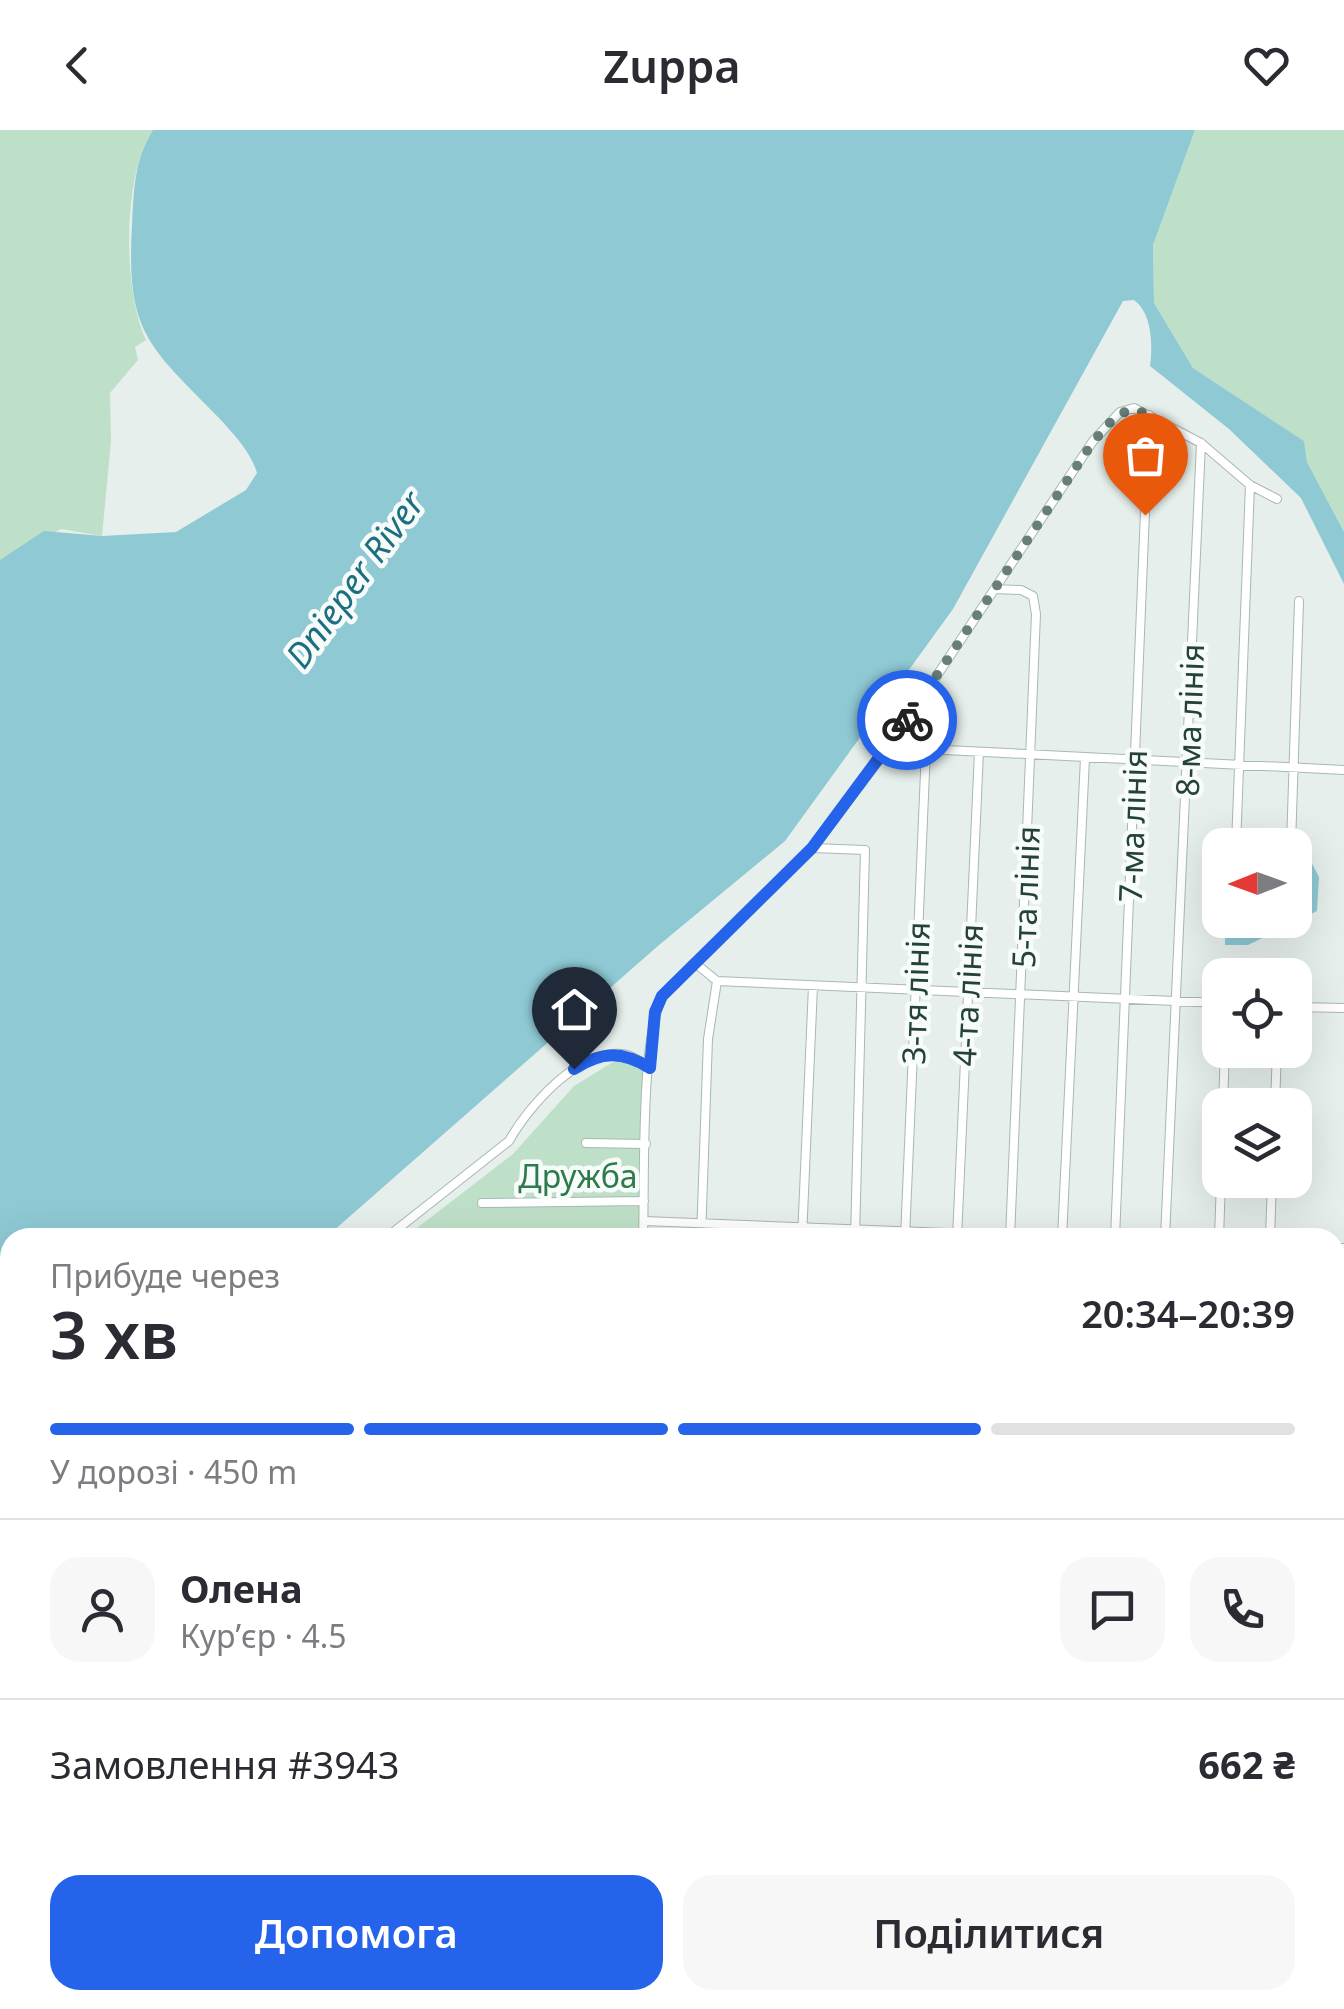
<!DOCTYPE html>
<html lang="uk">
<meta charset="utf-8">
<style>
body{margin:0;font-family:"Noto Sans",sans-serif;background:#f7f7f7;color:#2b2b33;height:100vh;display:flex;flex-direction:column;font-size:38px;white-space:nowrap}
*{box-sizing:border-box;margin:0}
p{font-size:32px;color:#7c7c81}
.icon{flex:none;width:55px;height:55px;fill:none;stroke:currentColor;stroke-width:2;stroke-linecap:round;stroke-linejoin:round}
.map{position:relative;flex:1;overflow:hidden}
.drawer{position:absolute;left:0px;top:1098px;width:1345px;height:782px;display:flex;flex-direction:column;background:#fff;border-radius:30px 30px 0 0;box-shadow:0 10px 40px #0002}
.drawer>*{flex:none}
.needle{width:65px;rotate:269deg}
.fabs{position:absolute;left:1202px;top:698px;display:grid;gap:20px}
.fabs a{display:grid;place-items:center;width:110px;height:110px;border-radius:20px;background:#fff;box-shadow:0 10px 40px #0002;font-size:50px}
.pin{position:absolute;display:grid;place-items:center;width:85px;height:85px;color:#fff;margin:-102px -42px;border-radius:50% 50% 50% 0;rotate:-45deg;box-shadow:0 0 10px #0007}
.pin .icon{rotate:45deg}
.courier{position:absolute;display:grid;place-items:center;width:100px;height:100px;margin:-50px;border:8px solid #2563eb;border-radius:50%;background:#fff;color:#222;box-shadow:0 2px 12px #0007}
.headline em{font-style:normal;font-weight:600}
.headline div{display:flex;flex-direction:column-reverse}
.headline{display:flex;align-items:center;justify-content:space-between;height:170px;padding:0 50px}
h1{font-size:65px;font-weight:600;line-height:75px}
.bar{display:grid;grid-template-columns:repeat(4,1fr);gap:15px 10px;align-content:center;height:120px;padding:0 50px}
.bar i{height:12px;border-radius:8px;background:#e1e1e2}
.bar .selected{background:#2563eb}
.bar p{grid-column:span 4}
.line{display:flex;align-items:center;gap:25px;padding:0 50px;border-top:2px solid #e1e1e2}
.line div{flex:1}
.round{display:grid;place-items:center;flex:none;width:105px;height:105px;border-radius:30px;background:#f7f7f7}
.button{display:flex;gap:20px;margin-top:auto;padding:20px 50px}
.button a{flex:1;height:115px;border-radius:30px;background:#2563eb;color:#fff;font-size:40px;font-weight:600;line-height:115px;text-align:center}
.button a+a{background:#f7f7f7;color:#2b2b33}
header{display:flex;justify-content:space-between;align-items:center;height:130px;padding:0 50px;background:#fff;font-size:45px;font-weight:600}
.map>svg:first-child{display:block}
.built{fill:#d4dfda}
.green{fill:#bfe0c8}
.water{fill:#8ec9d4}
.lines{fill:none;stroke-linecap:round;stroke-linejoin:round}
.street-casing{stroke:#a8b8b2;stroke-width:10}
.street{stroke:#fff;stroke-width:8}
.done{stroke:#687f78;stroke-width:10;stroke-dasharray:0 18}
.route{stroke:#2563eb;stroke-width:12}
.labels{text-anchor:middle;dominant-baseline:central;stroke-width:9;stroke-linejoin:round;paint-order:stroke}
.street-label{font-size:32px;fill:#24423a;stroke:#f7fbf9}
.park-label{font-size:32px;fill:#2d7a4b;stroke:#f7fbf9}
.water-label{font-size:35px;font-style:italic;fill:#1c6f80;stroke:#f7fbf9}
</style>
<header><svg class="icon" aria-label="back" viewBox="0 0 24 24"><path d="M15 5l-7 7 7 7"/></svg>Zuppa<svg class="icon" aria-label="heart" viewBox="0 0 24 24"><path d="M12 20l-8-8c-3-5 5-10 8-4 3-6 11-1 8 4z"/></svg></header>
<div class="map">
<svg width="1344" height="1879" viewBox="0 0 1344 1879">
<rect width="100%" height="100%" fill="#e6efeb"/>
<path class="built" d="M1335 1538 1344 1539V1879H1189V1870H1335Z
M880 1870H1143V1879H880Z"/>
<path class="green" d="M0 0H153C122 46 123 161 146 210L135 217 138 230 110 263 111 311 102 406 61 399 0 430Z
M1195 0H1344V402L1307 332 1304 311 1193 238 1154 173 1153 115Z
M618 929 643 938 639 1107 404 1108 513 1024 574 956Z
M10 1344V1870H610V1879H0V1350Z"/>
<path class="water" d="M153 0H1195L1153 115 1154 173 1193 238 1304 311 1307 332 1344 402V454L1301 368 1229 299 1150 236C1153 215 1152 183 1134 170L1123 171 953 479 785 711 659 815 332 1102 321 1108H10V1313L0 1319V430L44 401 102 406 176 402 246 360 257 343C251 322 233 303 218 287 148 215 126 203 132 95 134 59 134 31 153 0Z
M1307 724 1319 747 1317 781 1248 815H1225V790H1295V728Z"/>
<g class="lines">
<defs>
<path id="street" d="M995 459 1021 460 1033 466 1036 484 1010 1108
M892 613 926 619 1344 640
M1236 715 1250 355
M1291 715 1299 471
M812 718 865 720 855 1108
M695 833 717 851 1220 873
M1295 877 1344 878
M1223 975 1225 920
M1275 975 1277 920
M586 1013 646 1014
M482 1073 644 1071
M644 1091 1075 1108
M386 1108 509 1011C528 977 578 919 622 924 632 925 641 932 650 938
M643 1108C645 1049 640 915 662 867L812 718 892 613 1093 311 1120 282 1134 278 1201 313 1250 355 1277 369
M701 1108 708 909 717 851
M802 1108 813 856
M905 1108 926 619
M957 1108 979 622
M1062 1108 1085 628
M1115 1108 1149 285
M1165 1108 1201 313
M1219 1108 1221 1050
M1270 1108 1272 1050
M1335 1118H1344
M0 1344 10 1339
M0 1496H5
M1335 1528 1344 1530
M0 1557H10
M0 1615H10
M0 1673 10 1672
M0 1731H10
M0 1787H10
M0 1846H10
M424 1870V1879
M824 1870V1879
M1317 1870 1318 1879
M242 1879 243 1870
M615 1879V1870
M717 1879V1870"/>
</defs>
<use href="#street" class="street-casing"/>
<use href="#street" class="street"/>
</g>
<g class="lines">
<path class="done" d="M907 590 1093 312C1111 292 1121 272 1149 285L1145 385"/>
<path class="route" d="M574 939C602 921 622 921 650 938L655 882 662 866 812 718 907 590"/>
</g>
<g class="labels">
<g class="street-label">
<text transform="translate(1189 590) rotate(-88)">8-ма лінія</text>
<text transform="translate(1132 696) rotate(-88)">7-ма лінія</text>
<text transform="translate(1025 767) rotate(-88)">5-та лінія</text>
<text transform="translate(915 863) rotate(-88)">3-тя лінія</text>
<text transform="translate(967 865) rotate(-87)">4-та лінія</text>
</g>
<g class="park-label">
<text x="578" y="1045">Дружба</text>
</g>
<g class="water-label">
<text transform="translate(354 449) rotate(-54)">Dnieper River</text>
</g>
</g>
</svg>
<div class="fabs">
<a><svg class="needle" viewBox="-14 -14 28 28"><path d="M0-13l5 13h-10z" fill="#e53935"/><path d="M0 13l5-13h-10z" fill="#7c7c81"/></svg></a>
<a><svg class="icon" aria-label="locate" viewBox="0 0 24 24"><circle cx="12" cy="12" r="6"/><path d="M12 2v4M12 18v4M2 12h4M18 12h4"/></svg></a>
<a><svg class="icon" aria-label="layers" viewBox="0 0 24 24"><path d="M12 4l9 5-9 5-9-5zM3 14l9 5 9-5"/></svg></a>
</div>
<div class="pin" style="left:1145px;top:385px;background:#ea580c"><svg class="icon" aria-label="bag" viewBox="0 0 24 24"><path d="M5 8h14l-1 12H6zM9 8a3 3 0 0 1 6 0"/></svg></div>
<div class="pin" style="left:574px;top:939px;background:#1f2937"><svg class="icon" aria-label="home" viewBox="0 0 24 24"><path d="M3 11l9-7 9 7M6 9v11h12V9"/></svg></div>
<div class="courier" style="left:907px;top:590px"><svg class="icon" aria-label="bike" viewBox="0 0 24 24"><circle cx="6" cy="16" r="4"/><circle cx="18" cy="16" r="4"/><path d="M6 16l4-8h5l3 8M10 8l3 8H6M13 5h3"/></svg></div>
<section class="drawer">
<div class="headline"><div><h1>3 хв</h1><p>Прибуде через</p></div><em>20:34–20:39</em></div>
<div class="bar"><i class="selected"></i><i class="selected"></i><i class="selected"></i><i></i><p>У дорозі · 450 m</p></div>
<div class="line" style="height:180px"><a class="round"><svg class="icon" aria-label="person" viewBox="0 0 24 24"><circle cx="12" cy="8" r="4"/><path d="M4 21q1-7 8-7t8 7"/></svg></a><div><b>Олена</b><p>Кур’єр · 4.5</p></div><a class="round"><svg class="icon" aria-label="chat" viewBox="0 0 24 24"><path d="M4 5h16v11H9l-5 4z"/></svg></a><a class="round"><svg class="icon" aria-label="phone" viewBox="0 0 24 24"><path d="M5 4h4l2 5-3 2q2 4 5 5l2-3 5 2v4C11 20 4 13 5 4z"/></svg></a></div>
<div class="line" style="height:130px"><div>Замовлення #3943</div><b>662 ₴</b></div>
<div class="button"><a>Допомога</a><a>Поділитися</a></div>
</section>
</div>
